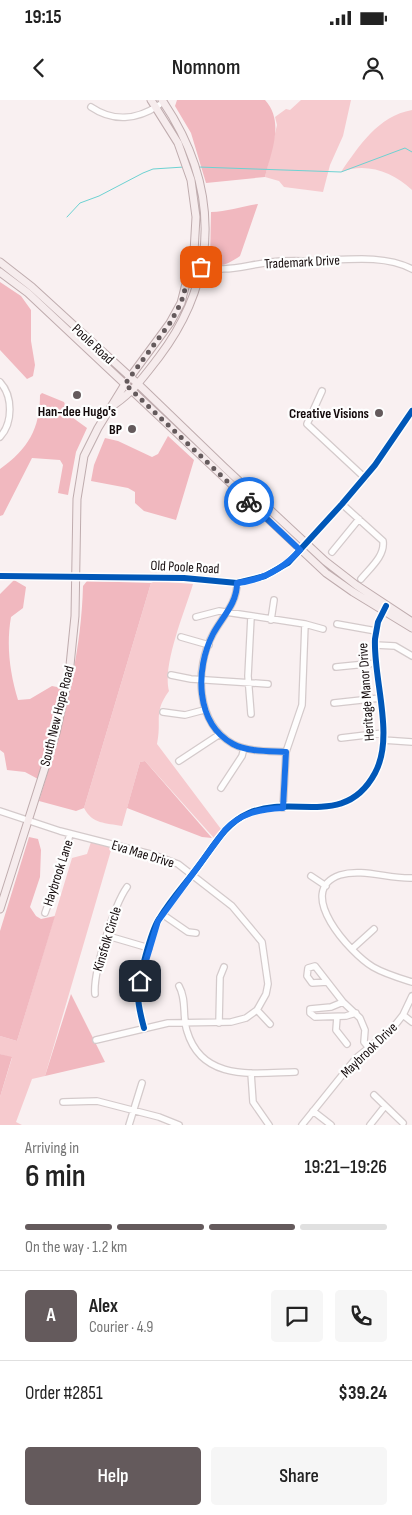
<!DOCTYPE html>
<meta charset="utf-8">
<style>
body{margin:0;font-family:"Sofia Sans Condensed",sans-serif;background:#f6f6f6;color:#222;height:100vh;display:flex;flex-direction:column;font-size:19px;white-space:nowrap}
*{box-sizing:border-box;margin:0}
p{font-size:16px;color:#767676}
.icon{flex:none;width:28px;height:28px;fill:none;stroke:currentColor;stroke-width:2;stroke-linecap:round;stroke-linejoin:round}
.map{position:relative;height:1025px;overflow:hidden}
.sheet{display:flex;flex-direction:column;background:#fff;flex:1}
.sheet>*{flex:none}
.pin{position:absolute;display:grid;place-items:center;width:42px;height:42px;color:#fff;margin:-21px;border-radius:10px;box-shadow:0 2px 8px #0006}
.courier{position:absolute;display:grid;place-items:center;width:50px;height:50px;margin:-25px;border:4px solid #1a73e8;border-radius:50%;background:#fff;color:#222;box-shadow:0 1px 6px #0007}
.summary em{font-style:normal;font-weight:600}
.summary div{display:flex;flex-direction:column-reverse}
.summary{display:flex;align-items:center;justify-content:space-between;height:85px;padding:0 25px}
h1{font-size:32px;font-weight:600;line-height:38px}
.bar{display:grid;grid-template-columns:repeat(4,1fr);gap:8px 5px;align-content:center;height:60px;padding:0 25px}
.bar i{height:6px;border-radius:4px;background:#e0e0e0}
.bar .selected{background:#645a5c}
.bar p{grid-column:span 4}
.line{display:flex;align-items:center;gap:12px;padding:0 25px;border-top:1px solid #e0e0e0}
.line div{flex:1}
.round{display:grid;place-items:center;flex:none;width:52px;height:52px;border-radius:5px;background:#f6f6f6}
.cta{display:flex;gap:10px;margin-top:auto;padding:10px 25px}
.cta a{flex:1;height:58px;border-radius:5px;background:#645a5c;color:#fff;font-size:20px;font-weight:600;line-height:58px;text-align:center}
.cta a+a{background:#f6f6f6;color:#222}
.status{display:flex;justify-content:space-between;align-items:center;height:35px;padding:0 25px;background:#fff;direction:ltr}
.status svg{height:14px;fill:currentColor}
header{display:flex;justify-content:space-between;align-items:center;height:65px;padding:0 25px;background:#fff;font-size:22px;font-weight:600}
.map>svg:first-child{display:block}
.green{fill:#f6cace}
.forest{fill:#f1b8bf}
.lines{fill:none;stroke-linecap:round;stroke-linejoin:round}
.stream{stroke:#6dd2d2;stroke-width:1}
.minor-casing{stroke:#d4cacb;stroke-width:8}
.major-casing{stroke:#bfacae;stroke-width:9}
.minor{stroke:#fefdfd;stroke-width:5.5}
.major{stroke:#f6eced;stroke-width:7}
.cycleway-casing{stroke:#fefefe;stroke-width:9}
.cycleway{stroke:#0057b8;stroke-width:6}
.done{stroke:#645a5c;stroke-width:5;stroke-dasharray:0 9}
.route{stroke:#1a73e8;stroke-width:6}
.poi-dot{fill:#645a5c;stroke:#fefefe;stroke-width:2}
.labels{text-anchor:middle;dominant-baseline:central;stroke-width:4.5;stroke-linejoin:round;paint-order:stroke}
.street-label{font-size:14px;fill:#130a0b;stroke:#fefefe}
.poi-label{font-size:14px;font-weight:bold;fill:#130a0b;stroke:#fefefe;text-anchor:end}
</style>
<div class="status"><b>19:15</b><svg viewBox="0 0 49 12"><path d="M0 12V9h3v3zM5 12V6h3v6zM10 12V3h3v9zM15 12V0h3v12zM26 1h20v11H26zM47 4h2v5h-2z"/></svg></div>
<header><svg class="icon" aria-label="back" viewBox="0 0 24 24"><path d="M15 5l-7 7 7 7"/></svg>Nomnom<svg class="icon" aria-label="person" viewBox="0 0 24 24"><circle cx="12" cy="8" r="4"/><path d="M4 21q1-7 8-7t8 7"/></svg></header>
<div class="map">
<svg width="412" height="1025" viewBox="0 0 412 1025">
<rect width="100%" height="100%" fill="#f9f0f1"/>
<path class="green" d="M301 0H351L343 36 330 65 323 92 284 87 279 81 265 77 277 25 275 17 286 9 290 10Z
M412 10V90C393 72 366 62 341 72 359 46 378 16 412 10Z
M155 481 193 484C185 511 162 565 169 591 153 613 162 619 157 644L221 729 214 738 145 661 140 662 122 726C106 723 92 724 84 708L151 483Z
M91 742 112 747 45 976 32 979 16 1022 22 1025H0V997L12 958 0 954V936L17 941 72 758 87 754Z"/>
<path class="forest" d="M177 0H265C285 22 271 52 265 77L206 83 191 33 175 6Z
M258 104 240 156C231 162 221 169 210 163L211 112C227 112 242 106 258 104Z
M0 182 21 196 31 210V241L35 265 33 276 27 279 0 250Z
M42 293 64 302 69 315 87 328 76 352 68 395 58 393 63 365 60 360 32 358 3 415 0 416V369C28 349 40 329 40 295Z
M168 336 194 360 176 420 144 411 135 403V392L128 388 91 381 94 365 105 338 118 341 152 357 158 354Z
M14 480 26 487 23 508 11 517C6 546 10 573 18 600L30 599 52 586 62 588 38 679 25 672 7 670 4 653 0 650V494Z
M87 481 151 483 84 708 76 711 39 701C61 629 81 561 83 486Z
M145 661 212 738 202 737 127 708 140 662Z
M29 737 38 739 41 750 40 777 30 807 36 816 41 819 55 816 17 941 0 936V831Z
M71 894 105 962 45 976Z
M0 954 12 957 0 997Z"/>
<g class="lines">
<path class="stream" d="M198 67 341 72 405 48 412 52
M67 117 80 103 99 96 143 73 153 69 184 67"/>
<defs>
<path id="minor" d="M91 7C113 22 137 20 159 5
M191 165C228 173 236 167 271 162 285 160 300 161 313 161 346 160 383 154 412 169
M0 282C13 296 13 323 0 337
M322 291 307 324 365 378
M342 404 383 441C385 456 370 468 361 479
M332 452 359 419
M0 476 184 478 237 483 265 476 288 463 342 404 375 365 412 311
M237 483C237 504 222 517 213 534 194 569 196 623 233 644 248 652 270 651 286 652
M196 517 219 511 305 524 323 529
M251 517 248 576 251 614
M271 520 274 500
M337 524 376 531
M181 537 209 545
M375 545 395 546 412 556
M336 567 376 563
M171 575 191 579 268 584
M334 603 380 598
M163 612 185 615 204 610
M341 638 383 633
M383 640 412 642
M179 661 220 634
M221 688 242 656 244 648
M283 708 286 652 302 605 305 524
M0 711 60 731 154 755 178 764 232 806 262 842 268 884 266 894 257 910 246 918 231 922 168 923 96 940
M311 776 326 786
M412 778C389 779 362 768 340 775 293 791 351 854 373 867 385 874 399 878 412 882
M45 813 58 777 70 734
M162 814 188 832 196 833
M108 836 149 848
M353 848 374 829
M327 882 312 883 307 876 308 868 315 866 343 902 360 918 365 930 364 942 369 948
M179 886C187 900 182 916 187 931 202 982 254 973 295 972
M95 894C93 872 114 805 127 787
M343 902 331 907 310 909V913L315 917 346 916 356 913
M257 910 270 924
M403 915 412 922
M337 917 336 930 347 944
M219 923 220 877 224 867
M144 928C141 917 138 906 138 895 138 880 151 831 159 819 171 799 187 782 200 764 214 745 226 723 249 713 293 694 345 729 375 673 395 636 373 579 375 539L378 522 385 508
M251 973 253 1002 269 1025
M374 995 403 1023
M63 1002 97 1001 159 1017 179 1025
M313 1011 331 1025
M129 1025 142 983
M302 1025 356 958 392 929 403 915 412 896
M370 1025 385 1006"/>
<path id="major" d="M0 162 32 187 138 284 224 367 325 461 356 485 412 522
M0 172 28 193 326 473 353 492 412 528
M115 304C134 291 145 275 159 257 221 175 219 84 162 0
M0 809 56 633 69 575 75 516 77 399 84 356 98 328 125 284 170 223 181 203 194 152 196 117 191 80 178 43 151 0"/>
</defs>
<use href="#minor" class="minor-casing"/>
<use href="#major" class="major-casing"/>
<use href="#minor" class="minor"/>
<use href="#major" class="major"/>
<defs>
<path id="cycleway" d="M0 476 184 478 237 483 265 476 288 463 342 404 375 365 412 311
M144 928C141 917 138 906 138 895 138 880 151 831 159 819 171 799 187 782 200 764 214 745 226 723 249 713 293 694 345 729 375 673 395 636 373 579 375 539L378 522 386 506"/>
</defs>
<use href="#cycleway" class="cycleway-casing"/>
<use href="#cycleway" class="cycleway"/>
</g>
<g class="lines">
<path class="done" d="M201 167 192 165 181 203 170 223 125 284 249 402"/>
<path class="route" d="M140 881 158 821 225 730C240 713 261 709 283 708L286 652C269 651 248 652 233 644 195 623 195 569 213 534 222 517 237 504 237 483 263 480 283 469 300 450L249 402"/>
</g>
<g class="poi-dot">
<circle cx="77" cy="295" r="5"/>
<circle cx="379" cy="313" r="5"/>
<circle cx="132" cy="329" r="5"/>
</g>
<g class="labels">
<g class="street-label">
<text transform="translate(302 162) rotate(-3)">Trademark Drive</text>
<text transform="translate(93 244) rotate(43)">Poole Road</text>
<text transform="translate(185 467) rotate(3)">Old Poole Road</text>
<text transform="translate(366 592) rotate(-94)">Heritage Manor Drive</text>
<text transform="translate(57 616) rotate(-76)">South New Hope Road</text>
<text transform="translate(143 754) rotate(17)">Eva Mae Drive</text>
<text transform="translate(58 773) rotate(-72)">Haybrook Lane</text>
<text transform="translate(107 839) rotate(-73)">Kinsfolk Circle</text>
<text transform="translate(369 950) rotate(-44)">Maybrook Drive</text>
</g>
<g class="poi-label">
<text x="77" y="311" text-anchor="middle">Han-dee Hugo's</text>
<text x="369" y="313">Creative Visions</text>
<text x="122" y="329">BP</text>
</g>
</g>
</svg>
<div class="pin" style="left:201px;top:167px;background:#ea580c"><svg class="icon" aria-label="bag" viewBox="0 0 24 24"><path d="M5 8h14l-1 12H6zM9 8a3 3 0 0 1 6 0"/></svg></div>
<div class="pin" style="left:140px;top:881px;background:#1f2937"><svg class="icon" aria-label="home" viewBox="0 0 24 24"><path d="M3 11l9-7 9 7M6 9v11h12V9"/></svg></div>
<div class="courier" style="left:249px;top:402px"><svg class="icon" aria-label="bike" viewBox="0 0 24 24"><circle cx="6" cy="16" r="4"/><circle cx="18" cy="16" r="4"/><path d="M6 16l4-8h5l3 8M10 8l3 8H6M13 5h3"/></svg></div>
</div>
<section class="sheet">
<div class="summary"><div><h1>6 min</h1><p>Arriving in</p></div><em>19:21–19:26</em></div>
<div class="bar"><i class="selected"></i><i class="selected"></i><i class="selected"></i><i></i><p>On the way · 1.2 km</p></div>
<div class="line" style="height:90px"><b class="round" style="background:#645a5c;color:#fff">A</b><div><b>Alex</b><p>Courier · 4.9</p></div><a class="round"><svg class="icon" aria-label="chat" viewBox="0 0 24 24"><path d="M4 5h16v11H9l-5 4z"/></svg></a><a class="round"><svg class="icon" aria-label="phone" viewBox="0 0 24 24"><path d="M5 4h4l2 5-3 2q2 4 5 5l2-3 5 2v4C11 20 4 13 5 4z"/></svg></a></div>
<div class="line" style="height:65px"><div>Order #2851</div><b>$39.24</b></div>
<div class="cta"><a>Help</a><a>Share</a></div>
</section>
